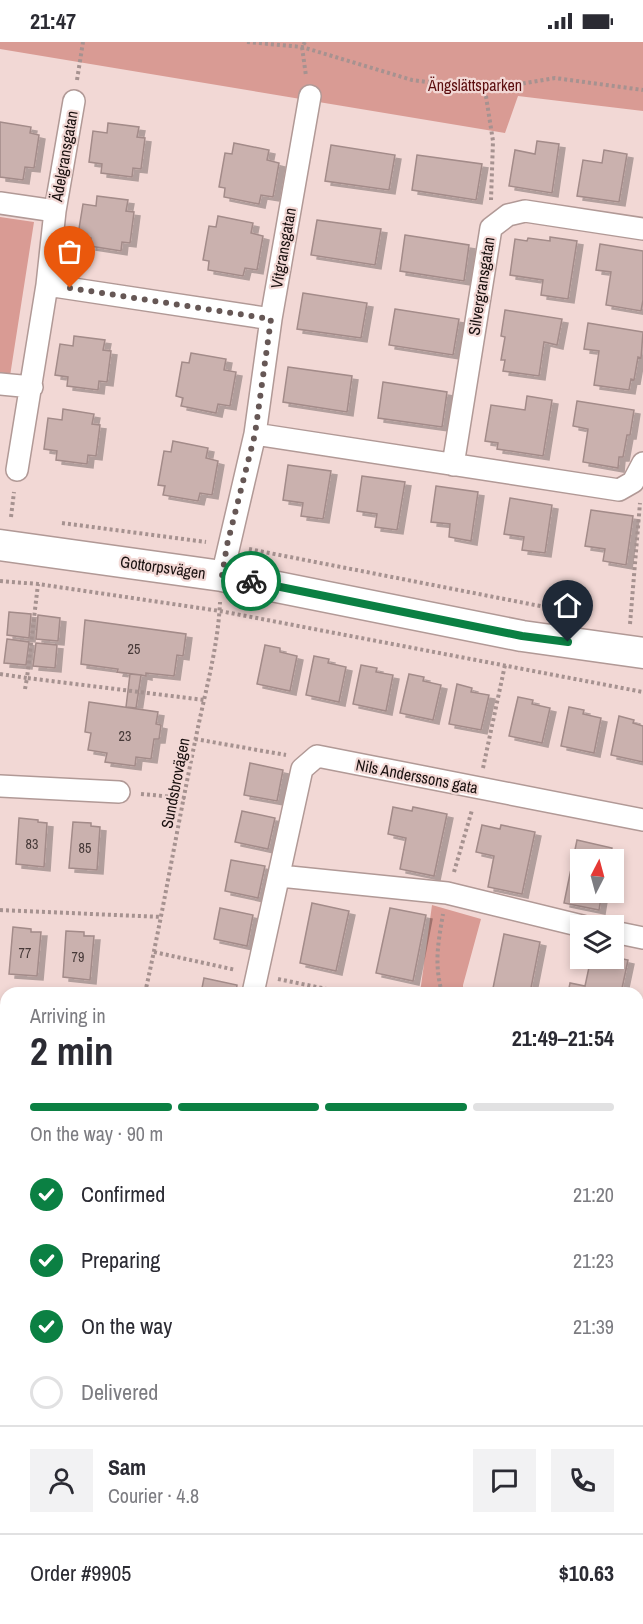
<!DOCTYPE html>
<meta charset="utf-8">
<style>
body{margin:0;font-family:"Archivo Narrow",sans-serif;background:#f2f2f3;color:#2b2b33;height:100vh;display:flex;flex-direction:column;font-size:22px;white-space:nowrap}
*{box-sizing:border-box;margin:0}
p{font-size:20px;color:#7c7c81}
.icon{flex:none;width:33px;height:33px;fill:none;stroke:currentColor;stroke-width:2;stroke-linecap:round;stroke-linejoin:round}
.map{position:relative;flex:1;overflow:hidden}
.side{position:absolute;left:0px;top:945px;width:644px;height:638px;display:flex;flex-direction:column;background:#fff;border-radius:18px 18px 0 0;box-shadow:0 3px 9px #0003}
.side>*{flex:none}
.needle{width:39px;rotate:6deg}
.buttons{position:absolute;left:570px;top:807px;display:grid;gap:12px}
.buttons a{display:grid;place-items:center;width:54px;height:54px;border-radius:0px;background:#fff;box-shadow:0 3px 9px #0003;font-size:30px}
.pin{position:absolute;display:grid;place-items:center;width:51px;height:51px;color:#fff;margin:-62px -26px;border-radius:50% 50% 50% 0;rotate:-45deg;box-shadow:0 0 6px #0007}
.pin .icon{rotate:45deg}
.courier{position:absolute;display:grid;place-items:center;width:60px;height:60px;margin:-30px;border:4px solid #0b8043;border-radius:50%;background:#fff;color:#222;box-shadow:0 2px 8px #0007}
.overview em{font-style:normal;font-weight:800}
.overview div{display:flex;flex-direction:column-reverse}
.overview{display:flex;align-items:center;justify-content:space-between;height:102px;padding:0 30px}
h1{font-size:39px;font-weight:800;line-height:45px}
.bar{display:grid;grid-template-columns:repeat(4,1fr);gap:9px 6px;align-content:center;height:72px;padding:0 30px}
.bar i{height:8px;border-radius:4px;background:#e1e1e2}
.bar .active{background:#0b8043}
.bar p{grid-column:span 4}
.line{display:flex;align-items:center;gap:15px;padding:0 30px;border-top:2px solid #e1e1e2}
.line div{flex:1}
.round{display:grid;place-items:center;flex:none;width:63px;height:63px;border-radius:0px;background:#f2f2f3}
ol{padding:0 30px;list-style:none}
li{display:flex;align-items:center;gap:18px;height:66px}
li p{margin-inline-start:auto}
li .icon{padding:6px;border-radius:50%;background:#0b8043;color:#fff;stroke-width:4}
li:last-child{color:#7c7c81}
li i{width:33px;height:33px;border:3px solid #e1e1e2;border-radius:50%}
.status{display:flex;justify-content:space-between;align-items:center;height:42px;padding:0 30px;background:#fff;direction:ltr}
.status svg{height:16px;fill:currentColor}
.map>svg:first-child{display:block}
.green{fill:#d99b94}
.building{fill:#cab1ae;stroke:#a38b89;stroke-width:1.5;filter:url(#shadow)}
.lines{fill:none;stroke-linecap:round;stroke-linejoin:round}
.street-casing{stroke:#b19996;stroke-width:24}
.secondary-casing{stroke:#b19996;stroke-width:33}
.path{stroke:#a69290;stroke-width:4;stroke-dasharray:3 3;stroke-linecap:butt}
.street{stroke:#fff;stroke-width:21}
.secondary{stroke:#fff;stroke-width:30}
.done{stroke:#665755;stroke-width:6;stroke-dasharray:0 10.8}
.route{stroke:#0b8043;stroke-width:8}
.labels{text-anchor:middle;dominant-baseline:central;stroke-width:4.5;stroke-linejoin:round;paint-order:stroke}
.number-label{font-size:14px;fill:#463938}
.park-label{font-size:16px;fill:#5c0e0f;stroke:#f2d8d5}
.street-label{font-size:16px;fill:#1a1110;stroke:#f2d8d5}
</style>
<div class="status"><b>21:47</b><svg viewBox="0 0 49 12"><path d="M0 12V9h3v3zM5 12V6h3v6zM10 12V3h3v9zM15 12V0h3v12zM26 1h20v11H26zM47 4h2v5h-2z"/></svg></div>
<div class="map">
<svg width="643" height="1582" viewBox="0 0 643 1582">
<defs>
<filter id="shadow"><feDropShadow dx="6" dy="4" stdDeviation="0" flood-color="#0004"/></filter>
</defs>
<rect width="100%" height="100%" fill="#f2d8d5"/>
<path class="green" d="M0 0H643V69L518 54 505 91 0 7Z
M0 175 34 180 10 334 0 332Z
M432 863 481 877 463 943V951H420Z"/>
<path class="building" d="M0 80 31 85 30 91 39 93 34 126 25 125 23 138 0 135Z
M108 81 139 85 137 95 145 96 141 127 133 126 132 135 101 131 102 122 89 120 93 89 107 91Z
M537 99 559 102 552 151 509 144 515 108 535 112Z
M234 101 269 108 267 118 279 121 273 155 261 153 259 162 224 155 225 146 219 145 225 111 232 112Z
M331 103 395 113 389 148 325 139Z
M604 108 627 112 619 160 577 154 583 118 602 121Z
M417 113 482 122 476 158 412 148Z
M97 154 128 158 126 169 134 170 130 201 122 200 121 209 90 204 91 196 78 193 83 162 96 164Z
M218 174 253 181 251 191 263 194 257 228 245 226 243 234 208 228 209 219 203 218 209 184 216 185Z
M317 178 381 187 375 223 311 213Z
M405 193 469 203 464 239 400 229Z
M550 195 577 199 568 257 541 253 543 238 510 233 515 197 527 199 528 196 550 199Z
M600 202 643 209V258L641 269 606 263 611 230 596 228Z
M303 251 367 261 361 296 297 287Z
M395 267 459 277 453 313 389 303Z
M505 268 562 277 557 303 544 300 539 334 503 329 505 318H501L505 295 501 294Z
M588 281 643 290 641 316 638 315 634 338 631 337 629 348 594 343 599 309 584 307Z
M74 294 105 298 103 308 111 309 107 340 99 339 98 348 67 344 68 335 55 333 60 302 73 304Z
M191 311 226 317 224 328 236 330 230 364 218 362 216 371 181 364 183 356 176 354 182 320 189 321Z
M288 325 352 334 347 370 283 360Z
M383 340 447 350 442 385 378 376Z
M527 354 552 358 543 414 497 407 498 401 485 399 491 363 525 368Z
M577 359 634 368 630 393H627L623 415H619L618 426 583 420 588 387 573 384Z
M63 367 94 372 92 382 100 383 96 414 88 413 87 422 56 418 57 409 44 407 48 376 62 378Z
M173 399 208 406 206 416 218 419 212 453 200 451 198 459 163 453 165 444 158 443 164 409 171 410Z
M288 423 331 429 323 477 301 474 303 461 283 458Z
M362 434 405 440 397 488 375 485 377 472 357 469Z
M436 444 478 450 471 499 449 495 450 482 431 480Z
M510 456 552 463 545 511 522 508 524 495 504 492Z
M591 468 633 474 626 523 603 519 605 507 585 504Z
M9 570 31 572 29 596 7 593Z
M38 573 60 576 58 599 36 597Z
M85 578 186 592 183 614 177 613 174 634 146 631V634L141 633 117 630 118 627 81 622Z
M7 597 29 600 26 623 4 621Z
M36 601 57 603 55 626 33 624Z
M265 603 280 606V610L297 614 290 649 257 642Z
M314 614 329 617 328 621 346 625 339 660 306 653Z
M361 623 377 626 376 630 393 633 386 669 353 662Z
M130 632 141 633 136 666 126 665Z
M409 632 424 635 423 639 441 643 433 678 400 671Z
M457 642 472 646 471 650 489 653 481 688 449 682Z
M518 655 533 658 532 662 550 666 542 701 509 694Z
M89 660 158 670 156 682 161 683 159 697H154L151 717 136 715 135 724 105 720 107 711 88 708 91 691 85 690Z
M569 665 584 668 583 672 601 676 594 711 561 704Z
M619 674 634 678 633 681 643 684V720L611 713Z
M250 721 283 728 277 759 244 753Z
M393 765 412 769 413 765 447 772 434 834 400 827 406 796 388 792Z
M242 769 275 776 268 807 235 800Z
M19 776 38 778V780L47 781 44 825 16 822Z
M73 780 91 781V784L100 785 97 828 69 826Z
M482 783 500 787 501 783 535 790 522 852 488 845 494 814 476 810Z
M577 798 612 806 609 818H580V850H602L599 868 564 861Z
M231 818 265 824 258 856 225 849Z
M312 861 349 869 336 929 300 921Z
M220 866 253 873 247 904 214 897Z
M390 866 426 873 413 939 376 931Z
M13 885 31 887V890H41L37 934 9 932Z
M66 889 84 890V894H94L90 938 63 935Z
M504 892 540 900 530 951H492Z
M614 915 628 918 621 951H568L570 941 585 944 591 916Z
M204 936 237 943 236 951H201Z
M1 1016 6 1017V1063H0Z
M638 1289H643V1306H638Z
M0 1304H6V1351L0 1350Z
M638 1354H643V1406L638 1405Z
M0 1411H6V1458L0 1457Z
M638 1421 643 1422V1473H638Z
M638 1515 643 1516V1568L638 1567Z
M195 1576H231L230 1582H194Z
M599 1576 643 1581V1582H599Z"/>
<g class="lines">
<defs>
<path id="street" d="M0 161 55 169
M47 243 271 277
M0 342 32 345
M255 392 619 448 633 440 643 421
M453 423 491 186 508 173 525 169 643 187
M17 428 47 243 55 169 74 59
M222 534 255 392 271 277 310 54
M0 744 119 750
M280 834 447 851 582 884
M614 890 643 896
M253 951 302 727 317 714 643 778
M0 988 6 989
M638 1016 643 968
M0 1278H6
M638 1497H643
M0 1510 6 1511
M430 1576 494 1582
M157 1582 158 1576
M574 1582 575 1576"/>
<path id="secondary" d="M0 503 222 534 522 594 643 611"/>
</defs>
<use href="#street" class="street-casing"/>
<use href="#secondary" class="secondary-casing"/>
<path class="path" d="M247 0 302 5 412 38 485 48 555 36 643 48
M305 0 302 5 306 34
M77 38 83 0
M485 48 493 99 491 158
M11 475 14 450
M62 481 206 500
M249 507 586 573
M0 539 38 542 220 569 643 650
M630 582 640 461
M0 632 27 636 38 542
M25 647 27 636 204 658
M195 697 286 713
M483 726 505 623
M141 752 185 756
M454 830 472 768
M0 868 162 875
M154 910 236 928
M278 937 346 951
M145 951C164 866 178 780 196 695 205 650 218 606 220 560
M442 951C434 921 438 902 443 872
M0 1131 6 1132
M638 1249 643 1250
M0 1393H6
M51 1582 52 1576
M326 1582 327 1576"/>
<use href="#street" class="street"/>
<use href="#secondary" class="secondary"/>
</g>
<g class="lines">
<path class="done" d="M70 246 271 277 255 392 227 503 222 534 251 539"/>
<path class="route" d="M251 539 522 594 568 600"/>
</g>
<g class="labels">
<g class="number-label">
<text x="134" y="607">25</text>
<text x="125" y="694">23</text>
<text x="32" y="802">83</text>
<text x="85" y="806">85</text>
<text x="25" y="911">77</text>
<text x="78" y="915">79</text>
</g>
<g class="park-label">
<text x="475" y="43">Ängslättsparken</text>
</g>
<g class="street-label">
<text transform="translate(64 114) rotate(-80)">Ädelgransgatan</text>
<text transform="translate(283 206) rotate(-80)">Vitgransgatan</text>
<text transform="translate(481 244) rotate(-81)">Silvergransgatan</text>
<text transform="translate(163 525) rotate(8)">Gottorpsvägen</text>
<text transform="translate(417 734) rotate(11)">Nils Anderssons gata</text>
<text transform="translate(175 741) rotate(-79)">Sundsbrovägen</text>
</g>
</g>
</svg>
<div class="buttons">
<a><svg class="needle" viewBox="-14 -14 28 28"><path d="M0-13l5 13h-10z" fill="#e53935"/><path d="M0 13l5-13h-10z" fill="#7c7c81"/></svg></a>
<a><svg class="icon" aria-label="layers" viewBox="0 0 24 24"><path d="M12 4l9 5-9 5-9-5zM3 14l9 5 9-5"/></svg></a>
</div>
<div class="pin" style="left:70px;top:246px;background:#ea580c"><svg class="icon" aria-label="bag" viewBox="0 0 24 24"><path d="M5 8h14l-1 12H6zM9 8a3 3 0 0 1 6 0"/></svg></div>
<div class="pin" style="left:568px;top:600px;background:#1f2937"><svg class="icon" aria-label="home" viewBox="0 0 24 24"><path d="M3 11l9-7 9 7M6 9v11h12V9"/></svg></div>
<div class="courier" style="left:251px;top:539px"><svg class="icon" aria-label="bike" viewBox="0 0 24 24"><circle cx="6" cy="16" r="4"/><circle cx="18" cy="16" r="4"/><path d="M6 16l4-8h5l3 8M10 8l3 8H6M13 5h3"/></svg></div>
<section class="side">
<div class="overview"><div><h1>2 min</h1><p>Arriving in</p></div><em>21:49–21:54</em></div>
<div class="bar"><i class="active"></i><i class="active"></i><i class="active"></i><i></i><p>On the way · 90 m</p></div>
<ol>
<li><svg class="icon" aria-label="check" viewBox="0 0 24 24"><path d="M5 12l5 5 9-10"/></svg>Confirmed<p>21:20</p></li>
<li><svg class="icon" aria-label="check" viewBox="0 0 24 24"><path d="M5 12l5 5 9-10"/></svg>Preparing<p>21:23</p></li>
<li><svg class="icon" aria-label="check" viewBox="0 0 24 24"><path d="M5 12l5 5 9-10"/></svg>On the way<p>21:39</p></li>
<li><i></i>Delivered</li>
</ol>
<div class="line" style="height:108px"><a class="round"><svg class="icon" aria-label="person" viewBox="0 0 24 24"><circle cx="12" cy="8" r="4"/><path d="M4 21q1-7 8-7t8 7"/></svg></a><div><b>Sam</b><p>Courier · 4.8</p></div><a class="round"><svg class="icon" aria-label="chat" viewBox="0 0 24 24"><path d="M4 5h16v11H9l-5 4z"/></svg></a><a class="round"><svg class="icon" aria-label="phone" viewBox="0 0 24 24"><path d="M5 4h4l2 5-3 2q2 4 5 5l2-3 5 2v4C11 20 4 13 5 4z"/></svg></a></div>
<div class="line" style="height:78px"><div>Order #9905</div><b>$10.63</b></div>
</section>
</div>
